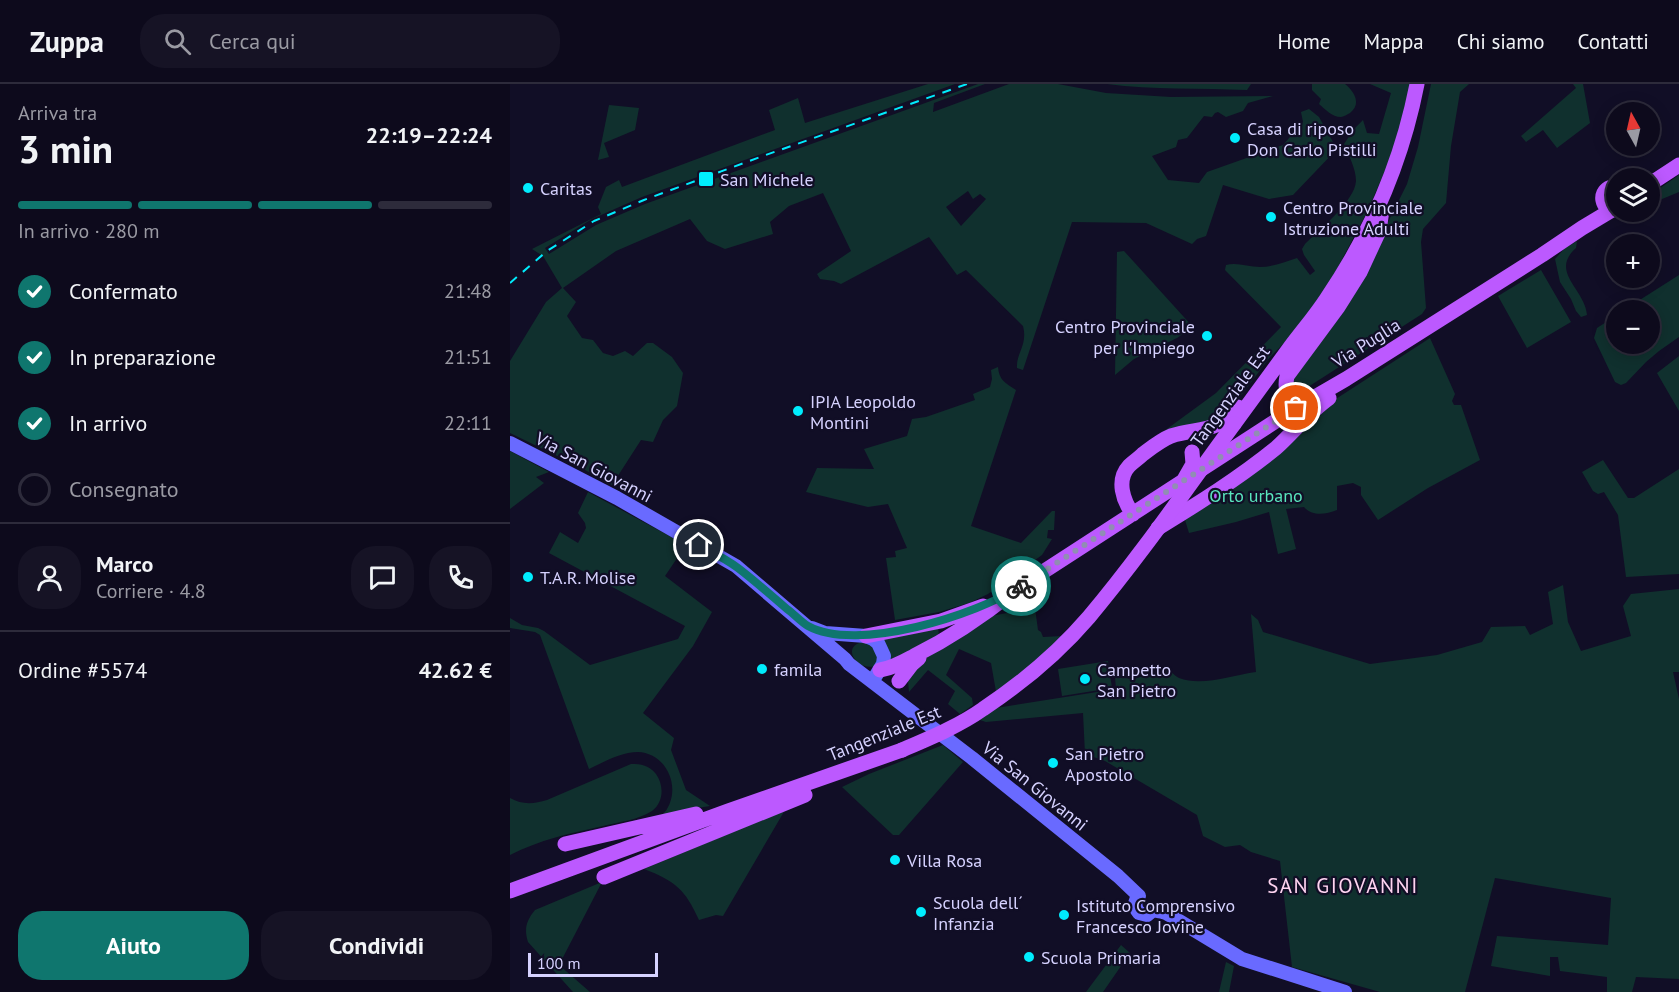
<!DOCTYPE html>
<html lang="it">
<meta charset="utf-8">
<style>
body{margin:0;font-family:"PT Sans",sans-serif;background:#161325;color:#f1f3f6;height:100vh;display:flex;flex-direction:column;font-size:22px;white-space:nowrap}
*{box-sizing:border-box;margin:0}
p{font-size:20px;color:#9a9aa3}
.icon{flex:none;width:33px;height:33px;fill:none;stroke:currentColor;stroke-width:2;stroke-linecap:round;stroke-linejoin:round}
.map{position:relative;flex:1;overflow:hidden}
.details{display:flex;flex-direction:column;background:#0d0a1c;width:510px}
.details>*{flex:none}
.needle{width:39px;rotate:352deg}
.tools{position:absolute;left:1096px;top:18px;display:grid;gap:12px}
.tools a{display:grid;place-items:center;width:54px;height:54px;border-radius:50%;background:#0d0a1c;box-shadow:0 3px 15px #0003,0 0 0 2px #2d2b3b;font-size:30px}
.scale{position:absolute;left:18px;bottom:15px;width:130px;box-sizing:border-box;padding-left:6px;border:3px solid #d6d2ff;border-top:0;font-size:16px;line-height:21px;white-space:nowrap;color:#d6d2ff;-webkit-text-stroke:4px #110e26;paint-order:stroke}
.pin{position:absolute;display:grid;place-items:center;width:51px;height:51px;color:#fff;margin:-26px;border:3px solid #fff;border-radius:50%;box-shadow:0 2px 6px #0007}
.courier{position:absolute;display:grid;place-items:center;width:60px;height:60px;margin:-30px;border:4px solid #0f766e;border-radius:50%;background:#fff;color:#222;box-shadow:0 2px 8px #0007}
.overview em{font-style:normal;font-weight:700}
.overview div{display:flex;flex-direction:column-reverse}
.overview{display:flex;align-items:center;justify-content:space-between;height:102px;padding:0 18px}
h1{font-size:39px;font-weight:700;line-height:45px}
.bar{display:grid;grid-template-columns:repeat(4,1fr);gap:9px 6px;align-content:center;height:72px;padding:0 18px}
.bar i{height:8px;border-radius:4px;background:#2d2b3b}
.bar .active{background:#0f766e}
.bar p{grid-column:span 4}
.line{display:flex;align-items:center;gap:15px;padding:0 18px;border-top:2px solid #2d2b3b}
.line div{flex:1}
.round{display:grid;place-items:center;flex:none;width:63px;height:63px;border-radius:24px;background:#161325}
ol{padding:0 18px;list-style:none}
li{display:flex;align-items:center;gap:18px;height:66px}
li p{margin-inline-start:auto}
li .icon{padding:6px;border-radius:50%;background:#0f766e;color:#fff;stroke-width:4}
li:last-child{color:#9a9aa3}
li i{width:33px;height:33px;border:3px solid #2d2b3b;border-radius:50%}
.action{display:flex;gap:12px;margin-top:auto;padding:12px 18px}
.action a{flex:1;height:69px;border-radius:24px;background:#0f766e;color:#fff;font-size:24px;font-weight:700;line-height:69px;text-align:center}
.action a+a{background:#161325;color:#f1f3f6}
header{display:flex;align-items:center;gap:36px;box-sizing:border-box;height:84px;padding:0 30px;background:#0d0a1c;border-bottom:2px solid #2d2b3b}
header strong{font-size:28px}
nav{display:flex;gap:33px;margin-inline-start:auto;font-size:21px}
.search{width:420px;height:54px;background:#161325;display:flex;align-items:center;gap:15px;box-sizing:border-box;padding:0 21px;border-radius:24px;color:#9a9aa3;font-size:22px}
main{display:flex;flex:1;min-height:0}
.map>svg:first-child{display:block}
.green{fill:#10302e;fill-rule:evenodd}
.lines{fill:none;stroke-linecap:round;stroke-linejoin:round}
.secondary{stroke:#696aff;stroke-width:14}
.primary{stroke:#bc59ff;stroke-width:15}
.rail{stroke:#00ecfd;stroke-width:2;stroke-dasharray:9 8;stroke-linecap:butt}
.primary-bridge{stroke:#bc59ff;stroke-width:15}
.done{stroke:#918db3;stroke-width:6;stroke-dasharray:0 10.8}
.route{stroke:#0f766e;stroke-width:8}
.poi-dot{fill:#00ecfd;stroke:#110e26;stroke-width:2}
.labels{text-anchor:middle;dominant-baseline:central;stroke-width:4.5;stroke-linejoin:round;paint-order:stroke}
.poi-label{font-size:18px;fill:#d6d2ff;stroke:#110e26;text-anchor:start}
.street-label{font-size:18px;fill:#d6d2ff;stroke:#110e26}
.park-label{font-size:18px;fill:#59e5bd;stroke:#110e26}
.quarter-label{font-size:21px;letter-spacing:1.5px;fill:#ffd4f1;stroke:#110e26}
</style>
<header>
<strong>Zuppa</strong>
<div class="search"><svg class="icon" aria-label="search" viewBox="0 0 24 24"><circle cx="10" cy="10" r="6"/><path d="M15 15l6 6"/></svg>Cerca qui</div>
<nav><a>Home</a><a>Mappa</a><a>Chi siamo</a><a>Contatti</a></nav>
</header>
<main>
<section class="details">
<div class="overview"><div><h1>3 min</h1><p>Arriva tra</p></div><em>22:19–22:24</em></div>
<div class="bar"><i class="active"></i><i class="active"></i><i class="active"></i><i></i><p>In arrivo · 280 m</p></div>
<ol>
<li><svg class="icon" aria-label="check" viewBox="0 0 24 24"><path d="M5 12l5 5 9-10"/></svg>Confermato<p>21:48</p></li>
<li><svg class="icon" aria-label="check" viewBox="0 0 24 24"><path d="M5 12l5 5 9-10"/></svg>In preparazione<p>21:51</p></li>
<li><svg class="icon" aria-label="check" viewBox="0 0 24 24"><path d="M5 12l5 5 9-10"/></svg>In arrivo<p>22:11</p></li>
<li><i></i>Consegnato</li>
</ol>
<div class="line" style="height:108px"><a class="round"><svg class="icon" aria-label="person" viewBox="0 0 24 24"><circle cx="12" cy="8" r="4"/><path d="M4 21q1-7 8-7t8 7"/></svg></a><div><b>Marco</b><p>Corriere · 4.8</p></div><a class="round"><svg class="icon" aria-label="chat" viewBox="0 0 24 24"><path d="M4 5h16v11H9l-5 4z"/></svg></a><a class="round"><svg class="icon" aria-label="phone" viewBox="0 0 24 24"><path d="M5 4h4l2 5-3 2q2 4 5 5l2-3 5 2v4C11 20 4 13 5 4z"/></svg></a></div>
<div class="line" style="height:78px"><div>Ordine #5574</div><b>42.62 €</b></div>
<div class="action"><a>Aiuto</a><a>Condividi</a></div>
</section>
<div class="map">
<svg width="1169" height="908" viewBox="0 0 1169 908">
<rect width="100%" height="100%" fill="#110e26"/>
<path class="green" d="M418 0H445L132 113 82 135 35 164 39 170 86 141 135 120 468 0H475L424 19 423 28 499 0H548L596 9 661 13 763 12 738 19 733 27 716 33 708 28 705 29 702 33 694 32 677 54 668 56 666 63 642 72 658 96 689 99 697 88 773 61 793 38 791 28 799 25 809 33 827 65 783 111 759 115 713 101 696 152 687 155 682 160 636 139 562 138 513 286 507 284C506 269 518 261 513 242L456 186 447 191 419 153 331 200 324 197 310 195 307 190 341 167 313 109 279 122 260 138 263 150 215 165 197 157 180 135 106 167 53 204 66 218 57 232 72 254 83 256 93 269 103 272 115 267 123 272 137 259H143L162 273 173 289 167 322 153 336 143 358 131 356 102 401 68 382 0 349V277L36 218 52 204 33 172 22 165 91 130 88 123 96 103 109 96 112 103 265 46 259 26 288 14 295 39ZM458 107 463 115 470 110 476 115 451 142 436 123Z
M597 0H741L737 6C691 4 643 6 597 0Z
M802 0H835C844 7 852 20 840 29 838 30 833 33 831 33 822 33 815 25 809 20L811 15 802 6Z
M860 0H900L894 29 882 71 856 130 818 202 779 254 760 273 721 325 713 332 650 350 706 309 771 243 715 186 716 181C727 178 738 183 750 183 763 183 775 178 787 174L800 191 805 187 794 171 792 165 795 160C809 146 845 117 846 97 846 85 839 72 834 60L844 45 853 36 857 49 869 50 881 9Z
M921 0H959L950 8 941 62 936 119 913 145 911 158 916 224 912 230 787 310 781 301 784 291 792 283 833 229 897 100 908 63Z
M1063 0H1073L1080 39 1047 64 1033 46 1016 58 1011 52 1066 4Z
M99 21 129 24 125 46 94 59 99 73 88 76Z
M1169 91V108L1140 120V111Z
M1067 157 1066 164C1039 188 1075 205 1077 231L1071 233 1066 227 1061 215 1050 198 1045 175 1054 165Z
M614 167 683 243 667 254 624 275 605 291 607 168Z
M1031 186 1061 238 1017 264 988 212Z
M1169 191V253L1149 267 1136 278 1116 299 1111 301 1105 298 1084 254 1087 244 1107 231V260H1140V226H1114Z
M920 254 945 310 942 317 944 321H951L970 376 918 404 868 436 851 411V403L843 399 827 402V426C816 430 803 433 794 423L776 425 786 465 768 470 759 428 726 438 679 449 675 436 815 322Z
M1169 272V327L1147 289Z
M488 283C489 296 495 299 506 306L461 442 511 459 542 427H545L544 446H538L537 454 542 455 532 471 478 510 459 519 429 528 385 536 376 474 386 473 385 467 397 464 378 420 358 423 296 408 307 384 364 385 354 365 397 352 402 335 416 333 465 316 463 310 480 303 482 295 481 286Z
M0 367 39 388 26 393 34 399 0 425Z
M1093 376 1118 414H1124L1169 385V490L1116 493 1108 431 1094 408 1088 410 1083 407 1072 388Z
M78 408 176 461 155 492 202 528 183 562 133 629 164 654 161 666 176 706 200 722 181 725 147 736C150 732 155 729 157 725 171 702 156 669 128 668 111 668 94 678 79 685L30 551 25 548 0 544V534L12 541 28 544 34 547 80 581 168 555 175 542 39 469 50 448 68 459 76 444 75 439 68 429Z
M1053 501 1058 538 1071 567 1121 552 1113 522 1121 510 1169 505V588H1163L1169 615V895L1126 893 1122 908H1097V893L1050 887 1048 873H1040V892L981 882 987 852 1098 861 1101 814 985 794 955 908H870L782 883 770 777 741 768 730 761 715 763 693 752 687 731 595 677 575 670 573 629 476 638 467 635 486 624 606 605 605 593 624 595 658 584C661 588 665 592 669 594 692 603 722 591 746 588L741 530 748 536 753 548 860 580 927 571 972 558 981 543 1015 542 1020 551 1043 540 1038 508Z
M525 524 528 546 531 548 533 553 553 552 488 619 481 579 449 565 436 591 462 614 463 621 450 630 438 620 445 607 418 586 399 608 398 597 405 583 419 572 481 532Z
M428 542 429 552 384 577 380 575 367 553Z
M354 558 364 564 369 574 366 582C346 588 330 561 354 558Z
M598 577 602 604 552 612 548 585Z
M433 661 453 678 389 751H383L332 703 359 690Z
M121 680C131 680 139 681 146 690 154 701 154 718 142 727 128 736 109 738 93 742 61 749 29 756 0 771V714C12 721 24 720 37 716Z
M275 726 213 832 206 831 189 836C175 805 165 797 134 785Z
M92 798 49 881 80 908H63L18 858C14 845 16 837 25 826Z
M611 861 620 869 593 908H576Z
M716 878 724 882 719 908H709Z"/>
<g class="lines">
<path class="secondary" d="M0 359 107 414 226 482 335 575 339 580 462 674 608 792 629 812
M302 544 315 549 356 552 363 555 368 559 374 572 373 580 365 593
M629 812C624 817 624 823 629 829L637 831 643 826
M643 826 656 829 732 875 835 908"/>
<path class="primary" d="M1140 100 1169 81
M1107 102C1094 102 1088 114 1097 124L1107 126
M786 324C778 312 774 307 777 292L828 223 850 188 869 147 872 126
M724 340C743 314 762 288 781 262 793 246 806 231 817 214 861 149 892 77 907 0
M623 430C613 417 606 396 619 382 623 378 629 374 633 370 641 364 651 356 661 352 689 343 707 350 728 323
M648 444C689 419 729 394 766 364 784 348 799 328 819 314
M356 552 431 537 473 522
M370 586C383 584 393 578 404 572 440 554 474 531 505 506L786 324 836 295 1032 171 1072 144 1102 126
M389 597 402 580 409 574
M55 760 186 730
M94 793 295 711
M0 807 218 727 392 666"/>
<path class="rail" d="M0 199 37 167 84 137 134 116 250 73 457 0"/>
<path class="primary-bridge" d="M675 394 683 380 682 368
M392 666C420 654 449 642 473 625 512 599 549 568 579 533 631 471 677 404 724 340"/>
</g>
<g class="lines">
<path class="done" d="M511 502 786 324"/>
<path class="route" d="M189 461C202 468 216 475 228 484 245 497 261 511 277 525 284 530 291 538 298 542 347 569 467 531 511 502"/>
</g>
<g class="poi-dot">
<circle cx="725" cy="54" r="6"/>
<rect x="188" y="87" width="16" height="16" rx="3"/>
<circle cx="18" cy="104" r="6"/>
<circle cx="761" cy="133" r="6"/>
<circle cx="697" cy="252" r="6"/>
<circle cx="288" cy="327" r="6"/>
<circle cx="18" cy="493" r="6"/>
<circle cx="252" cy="585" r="6"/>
<circle cx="575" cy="595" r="6"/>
<circle cx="543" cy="679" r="6"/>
<circle cx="385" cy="776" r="6"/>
<circle cx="411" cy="828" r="6"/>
<circle cx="554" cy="831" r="6"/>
<circle cx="519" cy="873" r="6"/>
</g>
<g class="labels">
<g class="poi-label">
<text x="737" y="44">Casa di riposo<tspan x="737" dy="21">Don Carlo Pistilli</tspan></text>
<text x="210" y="95">San Michele</text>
<text x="30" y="104">Caritas</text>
<text x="773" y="123">Centro Provinciale<tspan x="773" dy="21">Istruzione Adulti</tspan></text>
<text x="685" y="242" text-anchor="end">Centro Provinciale<tspan x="685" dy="21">per l'Impiego</tspan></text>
<text x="300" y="317">IPIA Leopoldo<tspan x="300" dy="21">Montini</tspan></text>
<text x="30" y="493">T.A.R. Molise</text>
<text x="264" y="585">famila</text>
<text x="587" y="585">Campetto<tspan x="587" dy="21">San Pietro</tspan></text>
<text x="555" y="669">San Pietro<tspan x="555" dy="21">Apostolo</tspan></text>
<text x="397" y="776">Villa Rosa</text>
<text x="423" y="818">Scuola dell´<tspan x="423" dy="21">Infanzia</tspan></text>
<text x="566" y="821">Istituto Comprensivo<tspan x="566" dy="21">Francesco Jovine</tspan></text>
<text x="531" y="873">Scuola Primaria</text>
</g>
<g class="street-label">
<text transform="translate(856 259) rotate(-32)">Via Puglia</text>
<text transform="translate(720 312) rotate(-54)">Tangenziale Est</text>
<text transform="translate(84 383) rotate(28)">Via San Giovanni</text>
<text transform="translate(374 649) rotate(-22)">Tangenziale Est</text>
<text transform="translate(525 702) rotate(39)">Via San Giovanni</text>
</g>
<g class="park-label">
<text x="746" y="411">Orto urbano</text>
</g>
<g class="quarter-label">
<text x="833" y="801">SAN GIOVANNI</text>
</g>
</g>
</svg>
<div class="tools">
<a><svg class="needle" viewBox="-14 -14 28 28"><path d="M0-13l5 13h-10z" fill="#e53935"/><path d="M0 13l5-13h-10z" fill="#9a9aa3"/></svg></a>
<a><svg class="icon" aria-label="layers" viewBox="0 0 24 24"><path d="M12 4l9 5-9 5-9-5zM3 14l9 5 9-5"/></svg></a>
<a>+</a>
<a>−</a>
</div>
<div class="scale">100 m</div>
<div class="pin" style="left:786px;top:324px;background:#ea580c"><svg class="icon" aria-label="bag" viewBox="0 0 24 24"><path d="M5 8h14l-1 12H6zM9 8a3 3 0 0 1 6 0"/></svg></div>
<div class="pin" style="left:189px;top:461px;background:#1f2937"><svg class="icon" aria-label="home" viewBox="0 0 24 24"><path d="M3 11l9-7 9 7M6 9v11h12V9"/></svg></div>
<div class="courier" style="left:511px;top:502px"><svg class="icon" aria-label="bike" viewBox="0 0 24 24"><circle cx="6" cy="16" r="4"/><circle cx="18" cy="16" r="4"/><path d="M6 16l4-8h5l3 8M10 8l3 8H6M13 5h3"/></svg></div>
</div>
</main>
